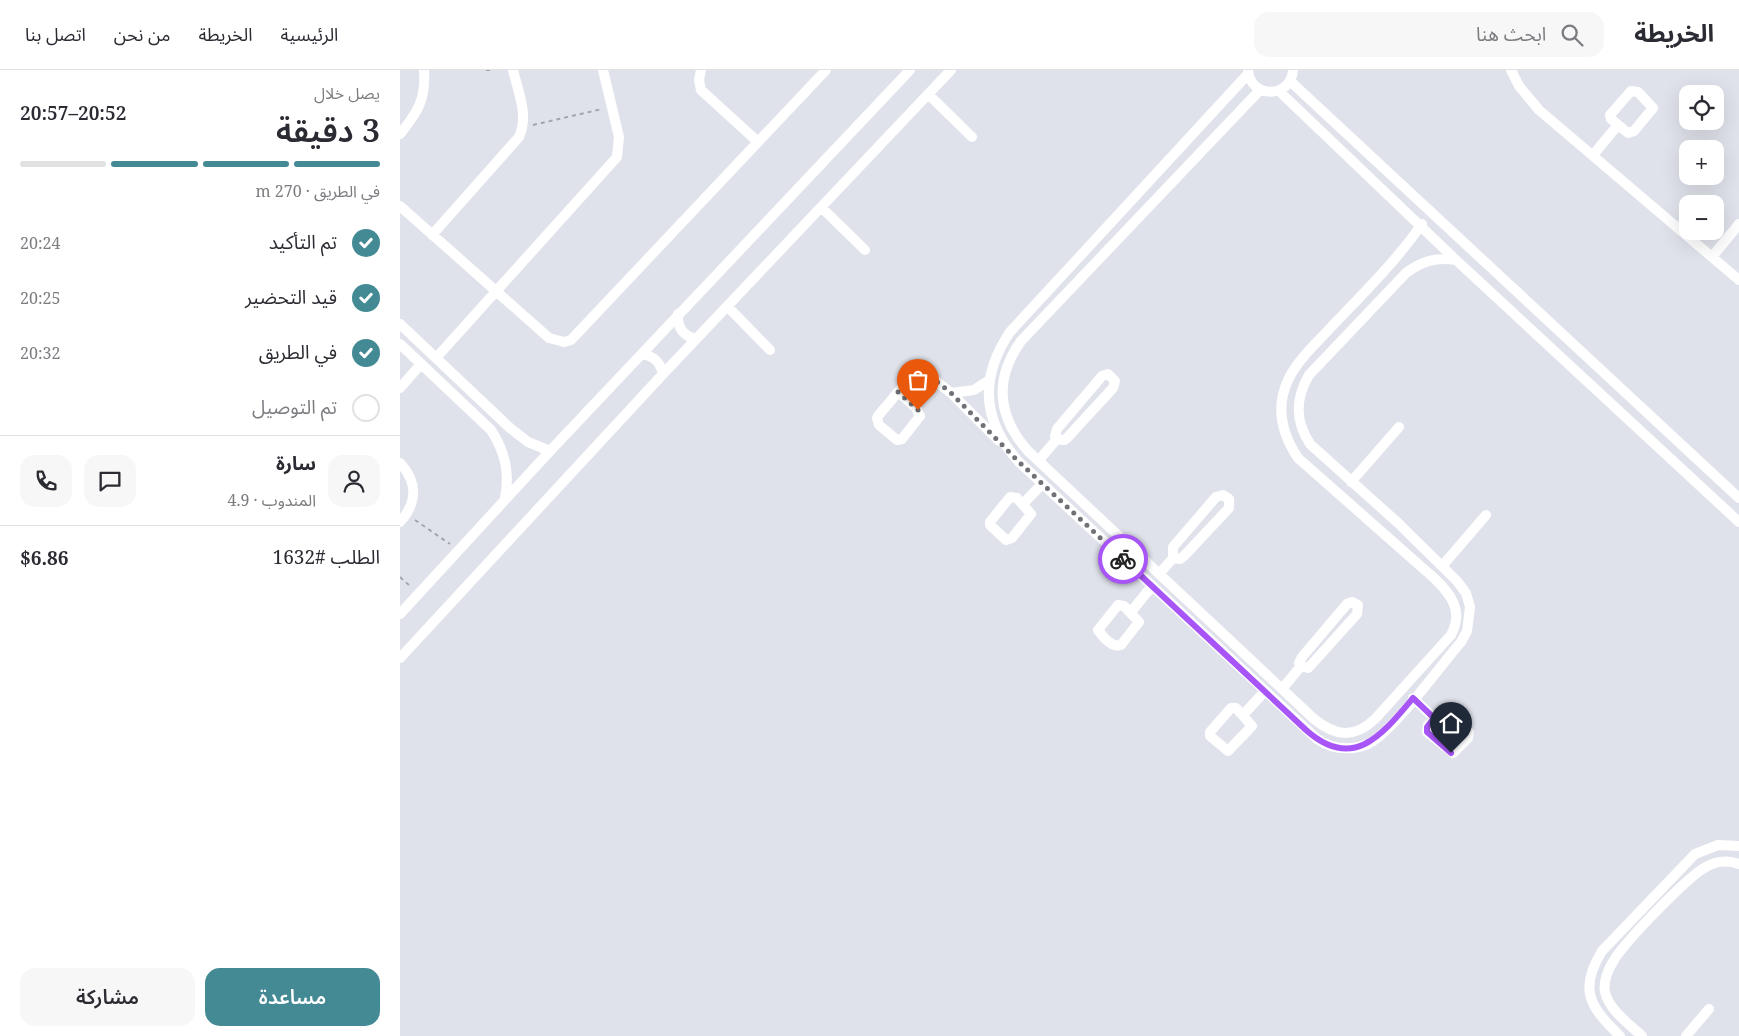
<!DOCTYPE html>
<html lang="ar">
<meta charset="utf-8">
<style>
body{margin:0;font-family:"Noto Serif","Noto Sans Arabic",serif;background:#f7f7f7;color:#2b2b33;direction:rtl;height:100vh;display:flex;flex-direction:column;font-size:19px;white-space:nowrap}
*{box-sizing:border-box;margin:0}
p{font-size:16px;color:#7c7c81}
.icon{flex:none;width:28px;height:28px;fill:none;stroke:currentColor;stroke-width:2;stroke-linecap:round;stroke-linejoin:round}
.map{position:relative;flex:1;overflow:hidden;direction:ltr}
.sheet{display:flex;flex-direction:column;background:#fff;width:400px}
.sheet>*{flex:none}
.tools{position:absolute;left:1279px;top:15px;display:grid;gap:10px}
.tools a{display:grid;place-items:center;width:45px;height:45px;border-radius:10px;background:#fff;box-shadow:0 5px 20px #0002;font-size:25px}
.pin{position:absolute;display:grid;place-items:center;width:42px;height:42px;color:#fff;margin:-51px -21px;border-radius:50% 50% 50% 0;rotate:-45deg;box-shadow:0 0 5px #0007}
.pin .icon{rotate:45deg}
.courier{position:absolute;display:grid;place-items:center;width:50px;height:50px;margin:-25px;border:4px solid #a855f7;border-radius:50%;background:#fff;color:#222;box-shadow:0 1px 6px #0007}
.summary em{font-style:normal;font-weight:600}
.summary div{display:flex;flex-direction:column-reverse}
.summary{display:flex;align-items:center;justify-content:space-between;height:85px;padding:0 20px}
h1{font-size:32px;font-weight:600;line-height:38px}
.bar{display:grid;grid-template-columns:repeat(4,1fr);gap:8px 5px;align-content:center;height:60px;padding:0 20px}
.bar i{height:6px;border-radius:4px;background:#e1e1e2}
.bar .on{background:#448a95}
.bar p{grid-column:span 4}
.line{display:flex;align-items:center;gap:12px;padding:0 20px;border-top:1px solid #e1e1e2}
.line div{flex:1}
.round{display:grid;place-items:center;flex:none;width:52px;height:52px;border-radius:15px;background:#f7f7f7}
ol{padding:0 20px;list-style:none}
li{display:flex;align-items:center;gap:15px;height:55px}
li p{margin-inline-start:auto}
li .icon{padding:5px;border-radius:50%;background:#448a95;color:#fff;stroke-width:4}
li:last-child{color:#7c7c81}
li i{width:28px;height:28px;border:2px solid #e1e1e2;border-radius:50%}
.primary-button{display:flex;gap:10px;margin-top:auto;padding:10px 20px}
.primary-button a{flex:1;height:58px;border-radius:15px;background:#448a95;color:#fff;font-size:20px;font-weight:600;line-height:58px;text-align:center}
.primary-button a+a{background:#f7f7f7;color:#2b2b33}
header{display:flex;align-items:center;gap:30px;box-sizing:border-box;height:70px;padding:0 25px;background:#fff;border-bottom:1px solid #e1e1e2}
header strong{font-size:24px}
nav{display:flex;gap:28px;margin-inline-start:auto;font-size:18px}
.search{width:350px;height:45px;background:#f7f7f7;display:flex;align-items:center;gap:12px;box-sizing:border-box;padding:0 18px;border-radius:15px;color:#7c7c81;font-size:19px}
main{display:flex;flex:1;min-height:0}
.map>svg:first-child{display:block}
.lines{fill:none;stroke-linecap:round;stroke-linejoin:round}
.path{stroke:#a3a5ac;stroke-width:2;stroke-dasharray:4 4;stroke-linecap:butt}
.minor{stroke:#fff;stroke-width:10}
.done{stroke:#707177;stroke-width:5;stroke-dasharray:0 9}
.route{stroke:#a855f7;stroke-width:6}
</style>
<header>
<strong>الخريطة</strong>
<div class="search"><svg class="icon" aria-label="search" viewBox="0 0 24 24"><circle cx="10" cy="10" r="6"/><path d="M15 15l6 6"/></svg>ابحث هنا</div>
<nav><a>الرئيسية</a><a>الخريطة</a><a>من نحن</a><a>اتصل بنا</a></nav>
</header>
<main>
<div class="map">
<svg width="1339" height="966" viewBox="0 0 1339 966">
<rect width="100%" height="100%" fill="#e0e2eb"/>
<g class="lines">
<path class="path" d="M86 0H92
M133 55 202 39
M15 450 50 474
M0 507 11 517"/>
<path class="minor" d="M301 0 299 10 301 20 358 72
M848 0C850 29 891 29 893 0
M1111 0 1119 16 1139 40 1339 210
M848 4 610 262C579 308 582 351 619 392L917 669C932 679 950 681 968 674 992 663 1041 595 1061 572L1067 561 1070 537 1066 523 1057 511 998 453 910 374C895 351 895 329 909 305L1006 203C1022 191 1036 187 1056 190
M890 11 1339 428
M860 20 621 271C594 309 597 346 628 381L914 649C935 666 954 669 975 649L1051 565C1064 541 1051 524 1034 508L898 388C882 364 875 336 889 308 899 288 918 272 933 255 964 223 996 191 1022 154
M879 21 1056 190 1339 452
M1231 21 1238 22 1253 38 1234 61 1228 63 1211 49 1210 45Z
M528 24 572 67
M0 64C18 42 26 29 24 0
M1193 85 1218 55
M0 136 149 268 164 272 171 270 426 0
M421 137 465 180
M32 165 119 67C129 45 118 22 113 0
M1312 187 1339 154
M327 236 370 280
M278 244C277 257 283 266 296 269
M0 254 110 358 128 372 150 381
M0 274 91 360C105 382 110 402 105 428
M242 284C254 286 260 292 263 304
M36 288 217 87 219 67 203 0
M708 304 715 311 713 318 667 368 664 370 657 369 655 366 657 359 702 306Z
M0 318 21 294
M499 322 516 338 520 346 502 369 497 370 479 355 477 348 478 346 514 303 521 299 551 323 599 371
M551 323 574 320 588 311
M639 390 657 369
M0 393C18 412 17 433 0 452
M951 412 999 357
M823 425 829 429V438L784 486 780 489 773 488V477L816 427Z
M610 427 617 428 631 444 612 468 606 470 590 455V452Z
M623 434 642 414
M1043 495 1086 445
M759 504 773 488
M952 532 958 535 957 544 911 595 908 598 901 596 899 593 902 587 947 534Z
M718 535 724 536 739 552 721 575C712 578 703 567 698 560Z
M731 542 752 516
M0 544 150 381 510 0
M0 588 263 304 551 0
M882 619 901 596
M1013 628 1034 648
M831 638H836L852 656 828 681 810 666V662Z
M1043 640 1069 662 1068 668 1053 683 1027 662 1028 655Z
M843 645 865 621
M1220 966C1190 937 1178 920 1202 881L1295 784 1318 775 1339 776
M1242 966C1229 954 1209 940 1205 922 1203 912 1208 899 1214 890 1225 872 1288 806 1306 797 1316 791 1328 790 1339 794
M1286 966 1309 939"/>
</g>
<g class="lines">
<path class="done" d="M518 340 498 322 514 303 521 299 551 323 619 392 723 489"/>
<path class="route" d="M723 489 906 660C953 702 982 665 1013 628L1034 648 1027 657V662L1051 683"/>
</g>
</svg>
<div class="tools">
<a><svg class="icon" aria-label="locate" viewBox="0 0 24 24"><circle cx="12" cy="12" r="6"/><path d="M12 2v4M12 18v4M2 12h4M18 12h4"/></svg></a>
<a>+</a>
<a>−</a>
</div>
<div class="pin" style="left:518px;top:340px;background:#ea580c"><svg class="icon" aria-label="bag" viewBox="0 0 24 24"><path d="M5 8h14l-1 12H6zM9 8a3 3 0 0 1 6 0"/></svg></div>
<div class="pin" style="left:1051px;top:683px;background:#1f2937"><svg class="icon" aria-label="home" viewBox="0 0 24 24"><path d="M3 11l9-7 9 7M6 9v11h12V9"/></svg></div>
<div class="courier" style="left:723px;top:489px"><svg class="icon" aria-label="bike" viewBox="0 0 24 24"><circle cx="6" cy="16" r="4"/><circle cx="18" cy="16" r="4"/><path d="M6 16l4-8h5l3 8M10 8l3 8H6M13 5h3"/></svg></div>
</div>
<section class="sheet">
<div class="summary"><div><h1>3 دقيقة</h1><p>يصل خلال</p></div><em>20:52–20:57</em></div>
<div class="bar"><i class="on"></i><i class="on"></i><i class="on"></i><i></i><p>في الطريق · 270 m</p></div>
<ol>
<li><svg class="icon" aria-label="check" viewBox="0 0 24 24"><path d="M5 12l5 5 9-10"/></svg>تم التأكيد<p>20:24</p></li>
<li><svg class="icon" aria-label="check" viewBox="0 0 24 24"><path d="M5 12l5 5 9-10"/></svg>قيد التحضير<p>20:25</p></li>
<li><svg class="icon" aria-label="check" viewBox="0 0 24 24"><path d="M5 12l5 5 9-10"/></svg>في الطريق<p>20:32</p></li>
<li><i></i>تم التوصيل</li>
</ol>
<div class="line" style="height:90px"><a class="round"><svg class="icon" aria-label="person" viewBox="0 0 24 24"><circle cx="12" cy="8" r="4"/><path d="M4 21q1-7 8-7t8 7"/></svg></a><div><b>سارة</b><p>المندوب · 4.9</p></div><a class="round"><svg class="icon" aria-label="chat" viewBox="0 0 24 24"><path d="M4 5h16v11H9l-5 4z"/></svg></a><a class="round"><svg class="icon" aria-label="phone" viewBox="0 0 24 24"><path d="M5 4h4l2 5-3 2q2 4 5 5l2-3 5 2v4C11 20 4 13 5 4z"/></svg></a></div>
<div class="line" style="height:65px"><div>الطلب #1632</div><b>$6.86</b></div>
<div class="primary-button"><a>مساعدة</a><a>مشاركة</a></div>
</section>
</main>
